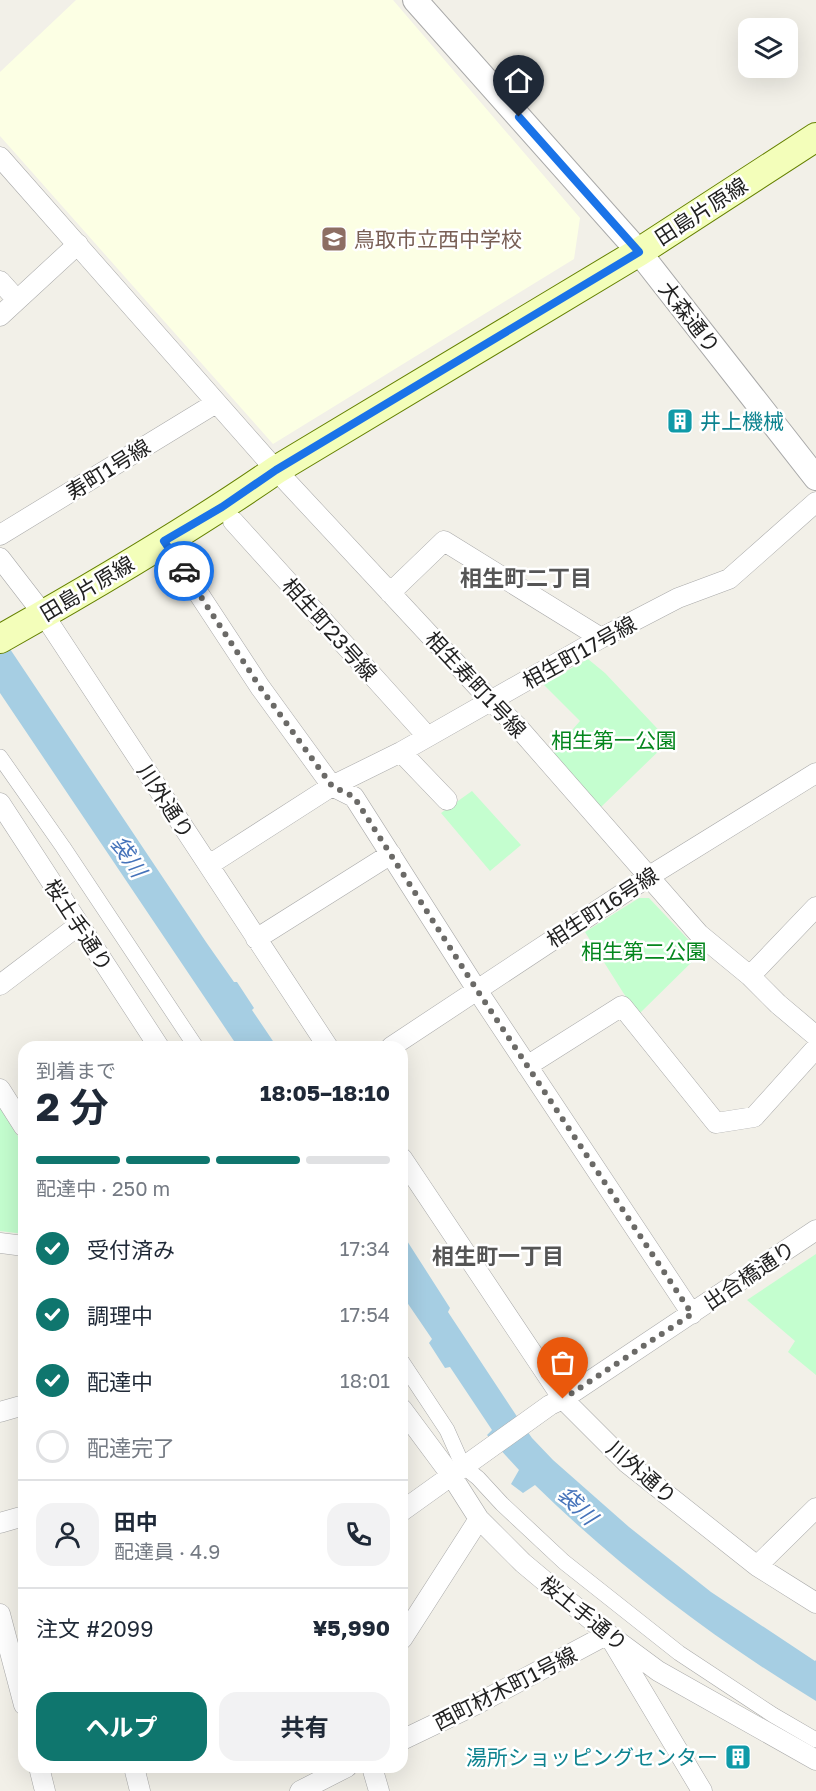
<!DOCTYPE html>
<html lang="ja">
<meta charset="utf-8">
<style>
body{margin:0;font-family:"Golos Text","Noto Sans JP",sans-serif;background:#f2f2f3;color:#1f2937;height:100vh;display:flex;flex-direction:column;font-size:22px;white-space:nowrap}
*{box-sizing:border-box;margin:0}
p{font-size:20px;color:#747a83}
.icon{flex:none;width:33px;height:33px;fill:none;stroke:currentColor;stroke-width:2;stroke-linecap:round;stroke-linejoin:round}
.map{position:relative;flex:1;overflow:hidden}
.details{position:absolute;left:18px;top:1041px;width:390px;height:732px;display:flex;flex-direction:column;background:#fff;border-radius:18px;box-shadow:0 6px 24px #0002}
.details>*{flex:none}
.fabs{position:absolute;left:738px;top:18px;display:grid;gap:12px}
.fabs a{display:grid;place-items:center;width:60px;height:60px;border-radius:12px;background:#fff;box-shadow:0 6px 24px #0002;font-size:30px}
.pin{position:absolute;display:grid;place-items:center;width:51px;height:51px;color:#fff;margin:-62px -26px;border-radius:50% 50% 50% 0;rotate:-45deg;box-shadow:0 0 6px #0007}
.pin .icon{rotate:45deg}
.courier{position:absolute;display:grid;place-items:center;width:60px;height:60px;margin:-30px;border:4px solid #1a73e8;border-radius:50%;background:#fff;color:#222;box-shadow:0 2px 8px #0007}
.overview em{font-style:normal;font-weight:700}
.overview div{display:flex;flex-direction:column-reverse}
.overview{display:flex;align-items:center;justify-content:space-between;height:102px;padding:0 18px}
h1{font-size:39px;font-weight:700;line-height:45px}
.bar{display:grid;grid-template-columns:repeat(4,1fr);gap:9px 6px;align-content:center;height:72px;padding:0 18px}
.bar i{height:8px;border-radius:4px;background:#e0e1e3}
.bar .selected{background:#0f766e}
.bar p{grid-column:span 4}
.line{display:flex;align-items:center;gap:15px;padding:0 18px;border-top:2px solid #e0e1e3}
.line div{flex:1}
.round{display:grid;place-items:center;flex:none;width:63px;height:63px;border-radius:18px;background:#f2f2f3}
ol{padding:0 18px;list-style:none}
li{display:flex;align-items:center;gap:18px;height:66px}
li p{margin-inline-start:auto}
li .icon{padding:6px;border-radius:50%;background:#0f766e;color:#fff;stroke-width:4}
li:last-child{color:#747a83}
li i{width:33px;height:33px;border:3px solid #e0e1e3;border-radius:50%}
.primary-button{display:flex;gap:12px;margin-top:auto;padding:12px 18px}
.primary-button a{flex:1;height:69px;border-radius:18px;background:#0f766e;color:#fff;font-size:24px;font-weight:700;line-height:69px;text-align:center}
.primary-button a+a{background:#f2f2f3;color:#1f2937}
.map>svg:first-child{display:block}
.education{fill:#fcffe4}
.park{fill:#c4fecf}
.water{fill:#a6cee3}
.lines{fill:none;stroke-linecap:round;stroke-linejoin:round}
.pedestrian-casing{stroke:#a9a9a9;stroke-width:16}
.minor-casing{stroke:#a9a9a9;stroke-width:21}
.tertiary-casing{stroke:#a9a9a9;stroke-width:26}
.secondary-casing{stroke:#658100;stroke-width:30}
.pedestrian{stroke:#fff;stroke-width:15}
.minor{stroke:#fff;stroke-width:20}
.tertiary{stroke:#fff;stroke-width:24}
.secondary{stroke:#f3feba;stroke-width:28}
.done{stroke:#6b6a67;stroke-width:6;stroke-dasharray:0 10.8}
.route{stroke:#1a73e8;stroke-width:8}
.labels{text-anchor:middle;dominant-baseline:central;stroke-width:5;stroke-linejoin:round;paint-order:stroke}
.street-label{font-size:21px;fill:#222;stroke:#fff}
.education-label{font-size:21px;fill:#785e54;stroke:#fff;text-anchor:start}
.culture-label{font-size:21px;fill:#0d838f;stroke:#fff;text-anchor:start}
.park-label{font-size:21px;fill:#04861d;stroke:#fff}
.neighbourhood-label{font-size:22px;font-weight:bold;fill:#555;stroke:#fff}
.water-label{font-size:22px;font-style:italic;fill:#4573ba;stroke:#fff}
</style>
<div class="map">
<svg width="816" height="1791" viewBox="0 0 816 1791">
<rect width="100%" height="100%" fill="#f2f0e8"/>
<path class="education" d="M76 0H393L580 218 574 259 273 444 0 136V72Z"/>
<path class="park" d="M588 659 605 673 669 741 601 807 552 753 580 721 543 684Z
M472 791 521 845 490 871 441 813Z
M639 898H649L701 953 639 1014 624 994 585 932Z
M0 1108 24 1146V1234L0 1231Z
M816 1254V1375L788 1352 795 1341 747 1300Z"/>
<path class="water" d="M0 634 206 942 234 982H237L254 1008 252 1010 277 1047H238L0 693Z
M402 1233 450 1308 448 1312 516 1415 532 1438 553 1460 629 1527 711 1592 815 1661 816 1660V1701C714 1639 620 1568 535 1485L523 1493 511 1484 519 1470 487 1435 492 1430 450 1367 445 1368 429 1343 432 1339 402 1295Z"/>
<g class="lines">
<defs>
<path id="pedestrian" d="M0 757 63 847 196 1047
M402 1362 447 1430 463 1466 478 1478 502 1504 564 1562 679 1653 773 1715 816 1740"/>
<path id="minor" d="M0 157 276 470 491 701 517 726 699 934 750 976 778 1004 816 1036
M0 281 17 300
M0 316 78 244
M233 521 427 736
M0 535 216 403
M164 541 260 687 332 786 354 797 477 990 692 1314
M0 558 44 615 328 1047
M390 593 444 541 601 638
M401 752 447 800
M0 803 159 1047
M209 865 332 786 401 752 601 638 678 598 729 579 816 502
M256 939 391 854
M750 976 816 907
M0 985 79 925
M391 1047 648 877 816 773
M527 1066 622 1006 716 1123 754 1117 816 1048
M0 1089 24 1127
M402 1158 563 1399 627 1463 757 1566 816 1603
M0 1243 24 1246
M402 1409 451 1475 479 1519 523 1563 608 1634 658 1671 816 1760
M0 1412 24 1405
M402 1511 550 1405 563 1399 816 1230
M0 1523 24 1516
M757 1566 816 1508
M0 1614 24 1705
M402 1639 479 1519
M402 1740 477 1704 608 1634 702 1791
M39 1767 45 1791
M134 1767 140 1791
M372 1767 379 1791
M300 1791 347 1767"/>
<path id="tertiary" d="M415 0 639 252 816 478"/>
<path id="secondary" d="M0 639C94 586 188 531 276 470L639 252 816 137"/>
</defs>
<use href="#pedestrian" class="pedestrian-casing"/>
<use href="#minor" class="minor-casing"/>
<use href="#tertiary" class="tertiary-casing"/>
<use href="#secondary" class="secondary-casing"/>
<use href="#pedestrian" class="pedestrian"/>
<use href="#minor" class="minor"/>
<use href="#tertiary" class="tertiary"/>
<use href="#secondary" class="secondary"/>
</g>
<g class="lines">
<path class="done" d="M184 571 260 687 332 786 354 797 477 990 692 1314 563 1399"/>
<path class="route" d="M184 571 164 541 222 507 276 470 639 252 519 117"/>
</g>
<defs>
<symbol id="school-square" viewBox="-11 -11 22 22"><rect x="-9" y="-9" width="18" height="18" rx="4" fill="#8d6e63" stroke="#fff"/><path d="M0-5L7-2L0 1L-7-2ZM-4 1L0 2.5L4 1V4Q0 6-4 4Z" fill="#fff"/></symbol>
<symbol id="building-square" viewBox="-11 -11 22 22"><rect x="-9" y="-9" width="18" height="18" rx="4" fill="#0f9aa8" stroke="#fff"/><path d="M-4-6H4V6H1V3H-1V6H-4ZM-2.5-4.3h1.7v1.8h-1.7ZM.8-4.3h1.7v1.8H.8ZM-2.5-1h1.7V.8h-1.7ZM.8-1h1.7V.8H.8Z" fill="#fff"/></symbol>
</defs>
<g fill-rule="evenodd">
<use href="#school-square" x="319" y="224" width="30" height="30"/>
<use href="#building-square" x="665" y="406" width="30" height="30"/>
<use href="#building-square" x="723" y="1742" width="30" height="30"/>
</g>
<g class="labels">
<g class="street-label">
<text transform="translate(701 211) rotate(-33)">田島片原線</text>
<text transform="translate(690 317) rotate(52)">大森通り</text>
<text transform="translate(108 469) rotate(-32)">寿町1号線</text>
<text transform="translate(87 588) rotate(-31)">田島片原線</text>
<text transform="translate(330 629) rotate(48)">相生町23号線</text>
<text transform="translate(579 652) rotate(-29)">相生町17号線</text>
<text transform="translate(476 684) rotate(47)">相生寿町1号線</text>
<text transform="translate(166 801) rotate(57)">川外通り</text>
<text transform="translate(602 907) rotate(-33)">相生町16号線</text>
<text transform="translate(79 925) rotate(57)">桜土手通り</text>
<text transform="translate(749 1275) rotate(-34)">出合橋通り</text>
<text transform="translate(642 1472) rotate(41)">川外通り</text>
<text transform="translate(584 1613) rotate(39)">桜土手通り</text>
<text transform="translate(505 1688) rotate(-27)">西町材木町1号線</text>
</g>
<g class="education-label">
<text x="354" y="239">鳥取市立西中学校</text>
</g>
<g class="culture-label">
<text x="700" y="421">井上機械</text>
<text x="718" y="1757" text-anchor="end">湯所ショッピングセンター</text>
</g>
<g class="park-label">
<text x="614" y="740">相生第一公園</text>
<text x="644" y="951">相生第二公園</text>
</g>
<g class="neighbourhood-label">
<text x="526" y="577">相生町二丁目</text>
<text x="498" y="1255">相生町一丁目</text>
</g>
<g class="water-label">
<text transform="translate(129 856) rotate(56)">袋川</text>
<text transform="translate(578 1505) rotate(44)">袋川</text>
</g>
</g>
</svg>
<div class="fabs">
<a><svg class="icon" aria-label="layers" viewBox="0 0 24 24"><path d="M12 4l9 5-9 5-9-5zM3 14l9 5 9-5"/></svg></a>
</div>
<div class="pin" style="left:563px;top:1399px;background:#ea580c"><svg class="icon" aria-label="bag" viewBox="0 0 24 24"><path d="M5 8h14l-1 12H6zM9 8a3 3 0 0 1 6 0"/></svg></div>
<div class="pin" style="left:519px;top:117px;background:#1f2937"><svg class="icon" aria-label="home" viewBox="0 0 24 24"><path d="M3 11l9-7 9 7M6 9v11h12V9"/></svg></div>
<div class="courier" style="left:184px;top:571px"><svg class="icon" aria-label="car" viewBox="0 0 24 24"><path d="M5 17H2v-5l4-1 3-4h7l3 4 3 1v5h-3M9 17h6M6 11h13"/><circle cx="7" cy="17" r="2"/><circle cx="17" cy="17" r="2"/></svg></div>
<section class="details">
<div class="overview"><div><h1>2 分</h1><p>到着まで</p></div><em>18:05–18:10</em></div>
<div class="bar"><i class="selected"></i><i class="selected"></i><i class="selected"></i><i></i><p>配達中 · 250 m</p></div>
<ol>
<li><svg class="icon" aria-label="check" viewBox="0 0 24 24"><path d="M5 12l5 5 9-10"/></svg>受付済み<p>17:34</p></li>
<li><svg class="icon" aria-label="check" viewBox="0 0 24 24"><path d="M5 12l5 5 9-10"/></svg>調理中<p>17:54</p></li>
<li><svg class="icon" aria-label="check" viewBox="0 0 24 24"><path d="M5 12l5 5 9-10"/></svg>配達中<p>18:01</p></li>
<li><i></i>配達完了</li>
</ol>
<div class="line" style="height:108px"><a class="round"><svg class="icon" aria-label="person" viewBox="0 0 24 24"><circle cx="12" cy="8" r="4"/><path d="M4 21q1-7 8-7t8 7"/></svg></a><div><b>田中</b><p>配達員 · 4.9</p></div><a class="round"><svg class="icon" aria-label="phone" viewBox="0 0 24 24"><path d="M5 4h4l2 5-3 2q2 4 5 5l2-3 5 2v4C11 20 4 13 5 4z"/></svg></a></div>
<div class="line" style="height:78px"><div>注文 #2099</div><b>¥5,990</b></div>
<div class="primary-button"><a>ヘルプ</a><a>共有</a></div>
</section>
</div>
